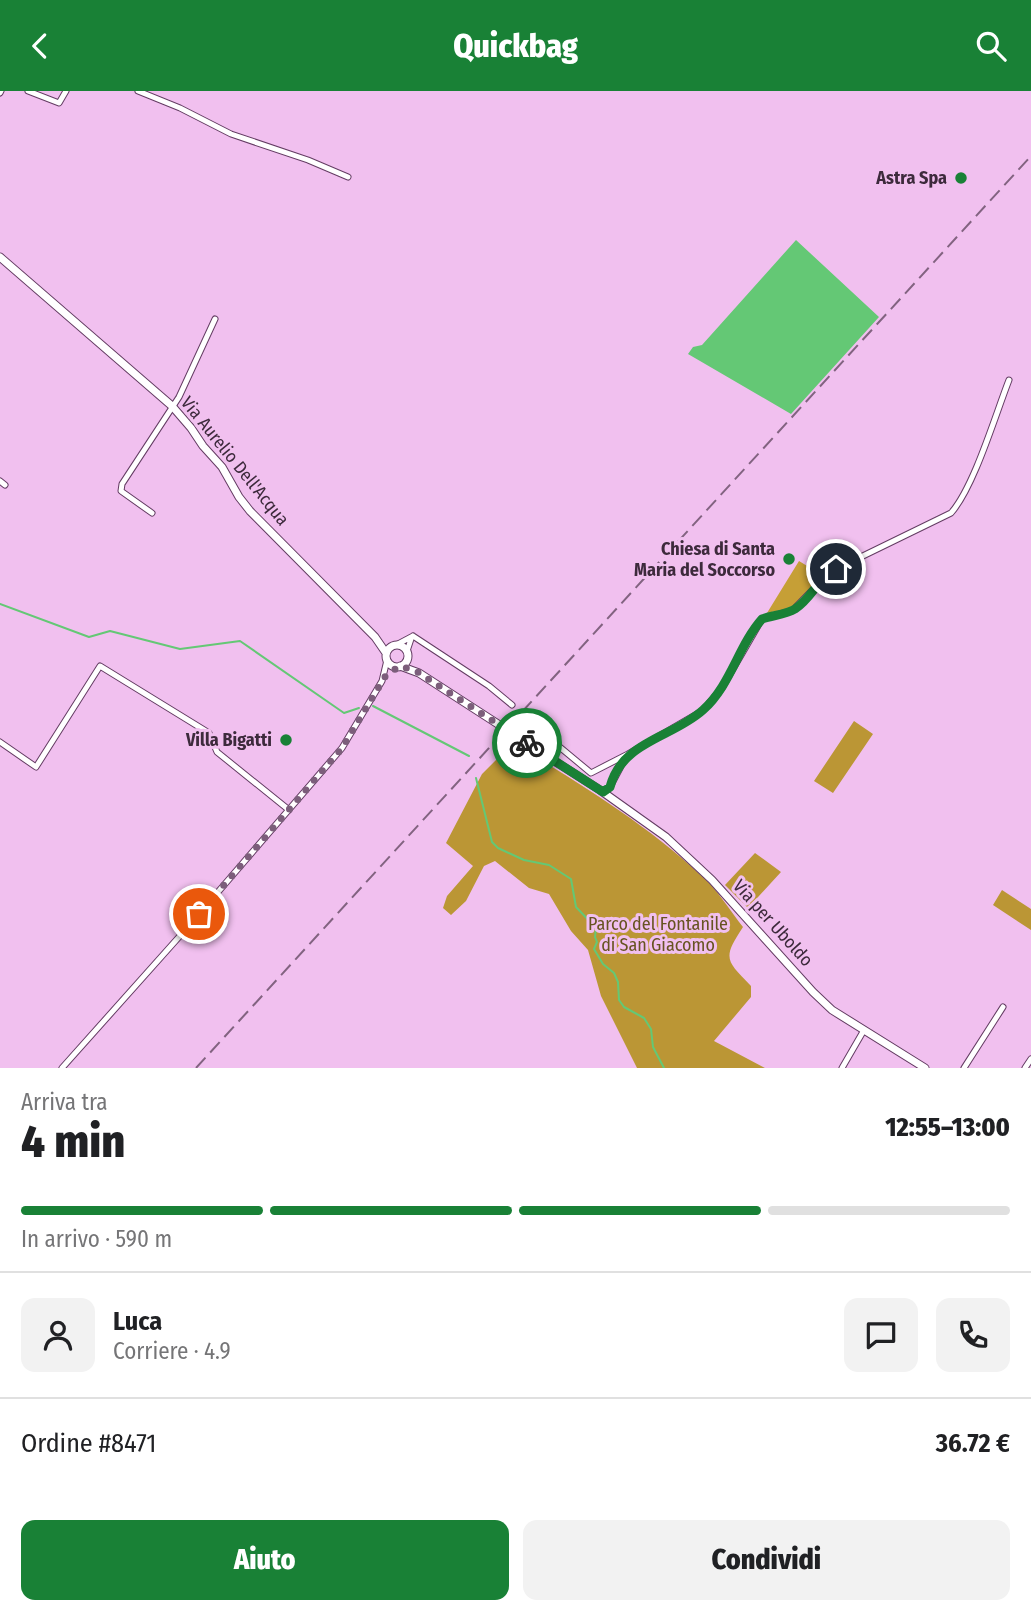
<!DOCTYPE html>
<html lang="it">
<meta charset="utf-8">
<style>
body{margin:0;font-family:"Fira Sans Condensed",sans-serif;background:#f2f2f2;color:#202124;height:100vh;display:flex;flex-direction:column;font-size:26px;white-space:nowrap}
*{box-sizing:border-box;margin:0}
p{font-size:23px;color:#757577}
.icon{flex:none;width:38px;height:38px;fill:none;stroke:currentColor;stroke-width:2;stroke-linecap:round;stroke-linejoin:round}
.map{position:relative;height:977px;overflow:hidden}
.details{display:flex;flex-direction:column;background:#fff;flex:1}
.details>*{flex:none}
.pin{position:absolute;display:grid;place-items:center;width:60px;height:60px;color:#fff;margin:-30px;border:4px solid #fff;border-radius:50%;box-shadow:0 2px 7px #0007}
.courier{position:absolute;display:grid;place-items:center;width:70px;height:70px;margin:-35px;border:5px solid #198136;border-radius:50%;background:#fff;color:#222;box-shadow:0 2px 9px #0007}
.headline em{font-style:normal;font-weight:800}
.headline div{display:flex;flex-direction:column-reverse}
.headline{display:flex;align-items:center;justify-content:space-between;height:119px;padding:0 21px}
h1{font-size:46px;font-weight:800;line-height:52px}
.bar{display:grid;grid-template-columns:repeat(4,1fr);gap:10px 7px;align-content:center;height:84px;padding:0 21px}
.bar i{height:9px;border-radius:5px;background:#e0e0e0}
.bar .current{background:#198136}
.bar p{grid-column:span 4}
.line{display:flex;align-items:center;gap:18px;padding:0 21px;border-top:2px solid #e0e0e0}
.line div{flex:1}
.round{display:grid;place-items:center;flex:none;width:74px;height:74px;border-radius:14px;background:#f2f2f2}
.button{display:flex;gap:14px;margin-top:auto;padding:14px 21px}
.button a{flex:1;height:80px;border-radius:14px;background:#198136;color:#fff;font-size:28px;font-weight:800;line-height:80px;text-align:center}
.button a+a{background:#f2f2f2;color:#202124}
header{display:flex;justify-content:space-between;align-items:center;height:91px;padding:0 21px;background:#198136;color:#fff;font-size:32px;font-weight:800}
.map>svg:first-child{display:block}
.green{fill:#c69f36}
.forest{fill:#bb9635}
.water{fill:#64c875}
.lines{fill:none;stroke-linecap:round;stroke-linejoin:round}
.stream{stroke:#64c875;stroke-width:2}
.street-casing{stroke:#643c63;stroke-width:7}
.secondary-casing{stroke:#643c63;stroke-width:9}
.street{stroke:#fff;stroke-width:5}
.secondary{stroke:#fff;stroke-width:7}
.rail{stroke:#826380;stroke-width:2;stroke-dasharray:14 7;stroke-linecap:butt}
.secondary-bridge-casing{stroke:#643c63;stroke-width:9;stroke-linecap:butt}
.secondary-bridge{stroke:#fff;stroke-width:7}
.done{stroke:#7c5e7b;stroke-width:7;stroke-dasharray:0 12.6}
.route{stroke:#198136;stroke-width:9}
.poi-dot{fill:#198136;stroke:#f1c0ef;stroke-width:2.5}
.labels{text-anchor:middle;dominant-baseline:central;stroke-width:6;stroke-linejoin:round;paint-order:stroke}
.poi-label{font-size:18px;font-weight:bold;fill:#3d2a3c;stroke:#f1c0ef;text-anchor:end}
.street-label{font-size:18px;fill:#3d2a3c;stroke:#f1c0ef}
.park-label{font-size:18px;fill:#675321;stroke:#f1c0ef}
</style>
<header><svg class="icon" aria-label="back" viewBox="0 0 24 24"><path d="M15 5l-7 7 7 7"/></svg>Quickbag<svg class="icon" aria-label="search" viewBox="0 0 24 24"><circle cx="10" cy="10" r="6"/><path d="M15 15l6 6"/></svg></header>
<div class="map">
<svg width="1031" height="977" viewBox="0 0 1031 977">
<rect width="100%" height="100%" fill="#f1c0ef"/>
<path class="green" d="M799 470 822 484C803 510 800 516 767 522Z"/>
<path class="forest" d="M854 630 873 643 833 702 814 690Z
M513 652C582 694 652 736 710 793 722 806 732 822 743 836 722 868 726 869 751 895V906L714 950 765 977H637L601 905 588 859 571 840 549 803 529 797 495 770 484 775 466 810 451 824 443 817 447 805 473 775 446 752 482 683Z
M755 762 781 781 748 817 725 794Z
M1002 799 1031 818V839L993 814Z"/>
<path class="water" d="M796 149 879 226 791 323 688 263 693 256 702 254Z"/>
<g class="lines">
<path class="stream" d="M0 513 89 546 110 540 180 558 240 550 344 622 359 617
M373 615 469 665
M476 687 492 751 498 757 524 769 549 774 571 788 576 816 596 837 595 846 597 851 594 858 603 873 614 882 618 891 619 909 624 916 644 927 651 938 653 956 664 977"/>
<defs>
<path id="street" d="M28 0 59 12 66 0
M138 0 180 17 231 43 308 69 348 86
M0 2 1 0
M0 390 5 394
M152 422 121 400 122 393 179 306 215 228
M413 545 489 595 512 614
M396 554 413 545
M407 560 411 548
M530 634 550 648 591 682 628 663 702 620 722 597 762 528 793 519 830 481 951 422C974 396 995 325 1009 289
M0 651 36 676 100 575 209 642 217 661 289 719
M603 701 610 696 626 666
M62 977 187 837 342 657 382 590 387 569
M842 977 864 939
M964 977 1003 916
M1025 977 1031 968"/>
<path id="secondary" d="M0 166 172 315 191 337 203 355 222 376 239 406 250 420 375 546 386 562
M386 565a11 11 0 1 1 22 0a11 11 0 1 1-22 0Z
M400 575 419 582 501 635
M518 647 600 699 666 746 712 789 813 901 832 919 925 977"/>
</defs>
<use href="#street" class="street-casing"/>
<use href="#secondary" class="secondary-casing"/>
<use href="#street" class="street"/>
<use href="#secondary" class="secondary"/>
<path class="rail" d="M196 977 1031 65"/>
<defs>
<path id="secondary-bridge" d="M501 635 518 647"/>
</defs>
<use href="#secondary-bridge" class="secondary-bridge-casing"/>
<use href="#secondary-bridge" class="secondary-bridge"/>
</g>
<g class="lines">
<path class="done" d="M199 823 342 657 386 584 400 575 416 580 527 652"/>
<path class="route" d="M527 652 603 701 610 696C622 650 672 647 703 619 731 594 738 555 762 528 773 524 785 524 795 518 812 507 818 487 836 478"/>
</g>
<g class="poi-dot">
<circle cx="961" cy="87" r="7"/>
<circle cx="789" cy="468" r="7"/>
<circle cx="286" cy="649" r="7"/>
</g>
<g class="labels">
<g class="poi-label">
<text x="947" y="87">Astra Spa</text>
<text x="775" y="458">Chiesa di Santa<tspan x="775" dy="21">Maria del Soccorso</tspan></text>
<text x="272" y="649">Villa Bigatti</text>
</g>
<g class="street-label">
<text transform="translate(235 370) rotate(51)">Via Aurelio Dell'Acqua</text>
<text transform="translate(773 832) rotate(48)">Via per Uboldo</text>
</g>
<g class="park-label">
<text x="658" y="833">Parco del Fontanile<tspan x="658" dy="21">di San Giacomo</tspan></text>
</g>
</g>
</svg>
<div class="pin" style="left:199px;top:823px;background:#ea580c"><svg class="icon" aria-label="bag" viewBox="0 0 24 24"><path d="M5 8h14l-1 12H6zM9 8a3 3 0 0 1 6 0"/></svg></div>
<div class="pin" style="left:836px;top:478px;background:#1f2937"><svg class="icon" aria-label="home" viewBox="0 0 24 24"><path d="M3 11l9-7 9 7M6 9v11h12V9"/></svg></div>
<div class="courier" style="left:527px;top:652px"><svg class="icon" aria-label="bike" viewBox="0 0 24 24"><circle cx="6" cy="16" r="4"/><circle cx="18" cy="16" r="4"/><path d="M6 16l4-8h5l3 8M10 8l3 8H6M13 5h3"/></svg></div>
</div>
<section class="details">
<div class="headline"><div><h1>4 min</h1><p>Arriva tra</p></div><em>12:55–13:00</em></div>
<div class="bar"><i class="current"></i><i class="current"></i><i class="current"></i><i></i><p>In arrivo · 590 m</p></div>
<div class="line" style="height:126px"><a class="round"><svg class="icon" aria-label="person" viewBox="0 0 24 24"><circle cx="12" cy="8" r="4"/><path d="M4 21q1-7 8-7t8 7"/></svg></a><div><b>Luca</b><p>Corriere · 4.9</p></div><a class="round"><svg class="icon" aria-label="chat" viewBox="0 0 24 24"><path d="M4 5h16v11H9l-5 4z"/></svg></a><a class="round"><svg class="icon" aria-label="phone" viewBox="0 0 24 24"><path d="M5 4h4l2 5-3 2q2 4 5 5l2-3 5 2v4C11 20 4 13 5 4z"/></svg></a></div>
<div class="line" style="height:91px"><div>Ordine #8471</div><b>36.72 €</b></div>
<div class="button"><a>Aiuto</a><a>Condividi</a></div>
</section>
